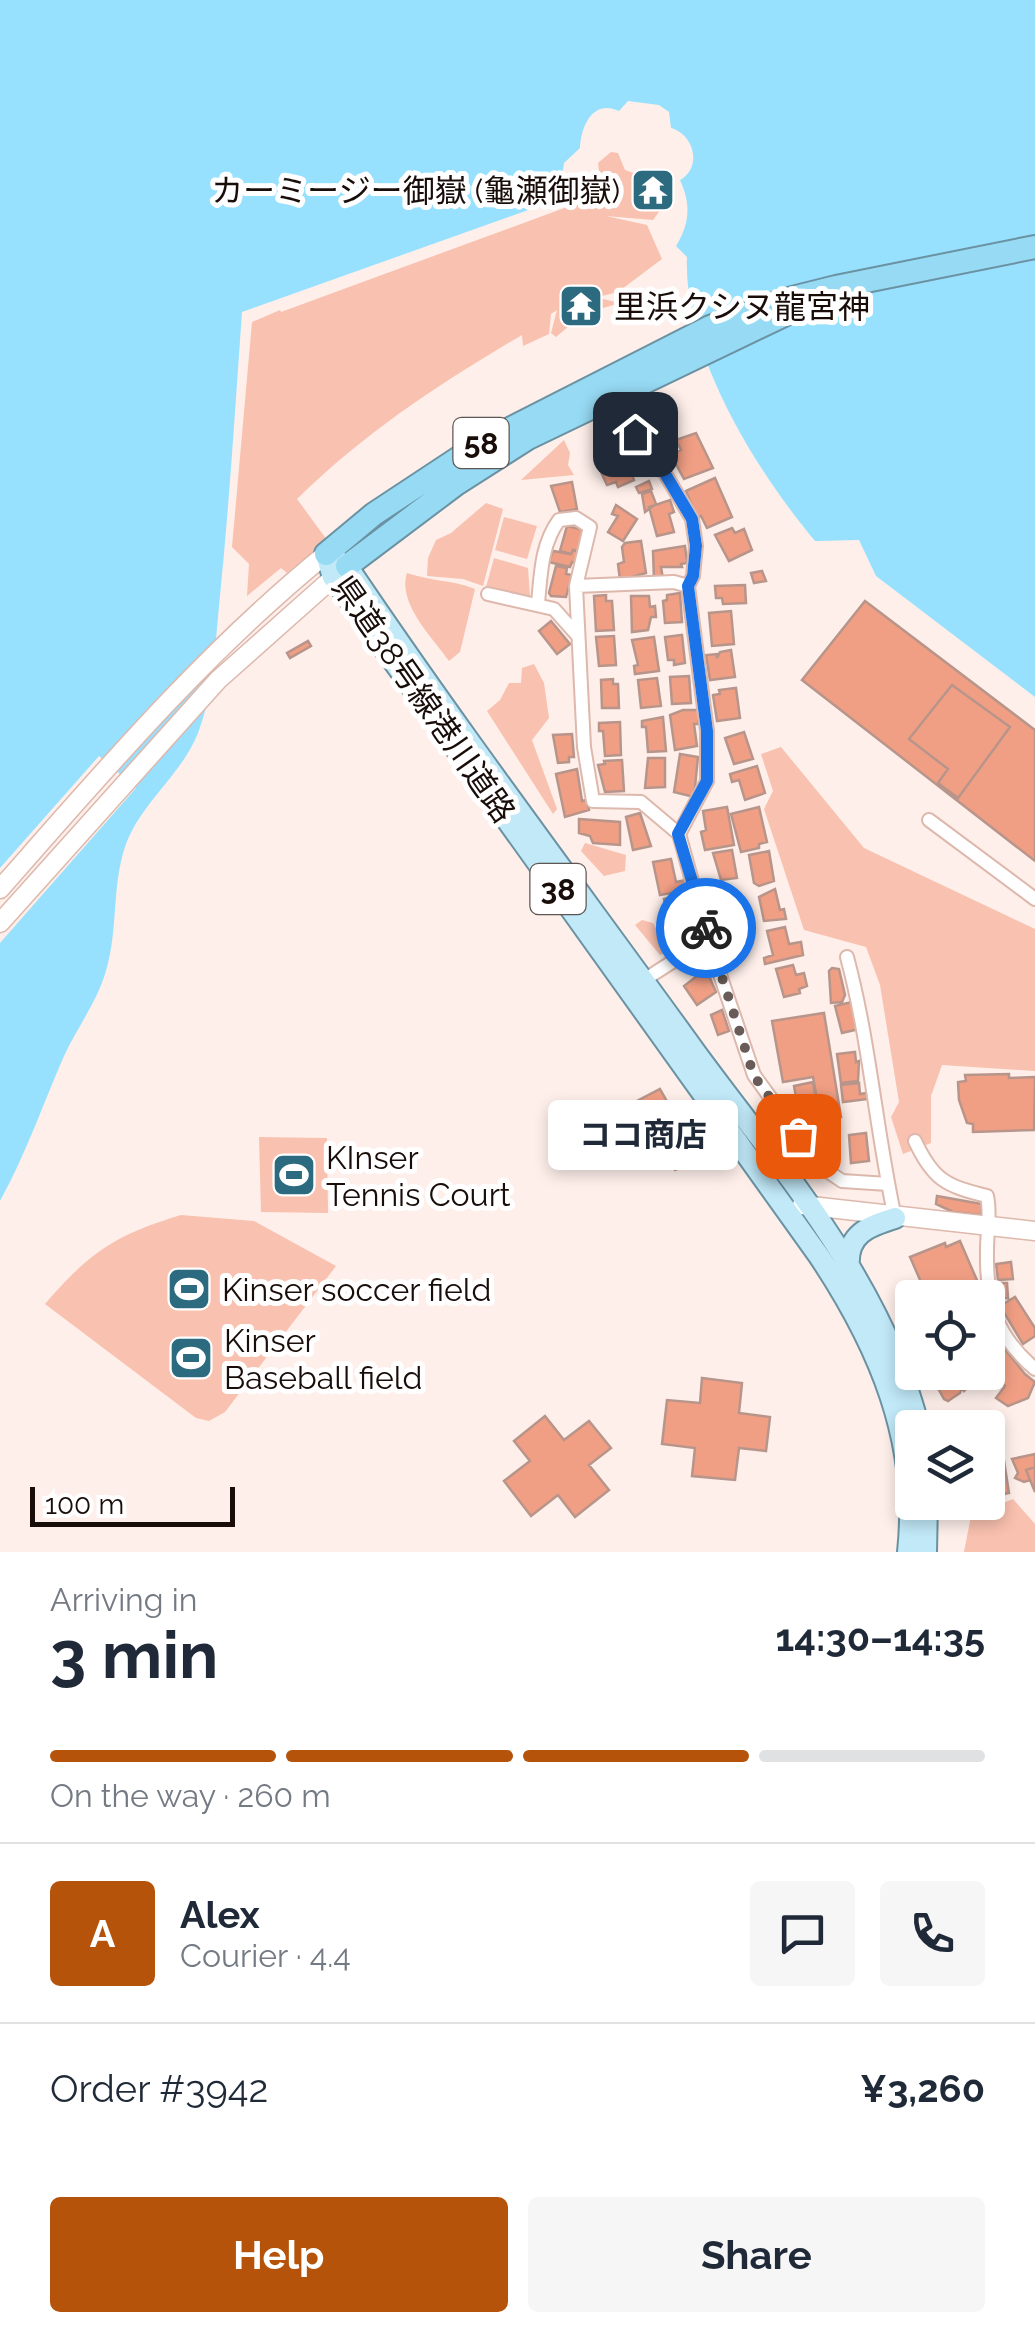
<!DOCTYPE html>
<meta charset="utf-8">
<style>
body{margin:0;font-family:Raleway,"Noto Sans JP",sans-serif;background:#f6f6f7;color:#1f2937;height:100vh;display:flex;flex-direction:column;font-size:38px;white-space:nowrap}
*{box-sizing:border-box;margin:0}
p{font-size:32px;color:#747a83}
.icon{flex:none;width:55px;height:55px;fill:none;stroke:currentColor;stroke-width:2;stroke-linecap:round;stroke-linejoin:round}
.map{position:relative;height:1552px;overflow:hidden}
.panel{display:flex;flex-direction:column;background:#fff;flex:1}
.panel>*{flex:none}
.controls{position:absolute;left:895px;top:1280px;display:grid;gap:20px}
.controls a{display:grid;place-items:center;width:110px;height:110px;border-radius:10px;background:#fff;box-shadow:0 5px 15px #0003;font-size:50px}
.scale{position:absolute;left:30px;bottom:25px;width:205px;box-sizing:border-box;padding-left:10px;border:5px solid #190d09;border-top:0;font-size:28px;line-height:35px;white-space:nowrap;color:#190d09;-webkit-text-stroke:8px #fff;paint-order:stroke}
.pin{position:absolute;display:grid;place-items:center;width:85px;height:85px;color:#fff;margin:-42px;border-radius:20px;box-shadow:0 5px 15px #0006}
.courier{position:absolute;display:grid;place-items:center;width:100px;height:100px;margin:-50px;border:8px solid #1a73e8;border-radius:50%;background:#fff;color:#222;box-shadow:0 2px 12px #0007}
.bubble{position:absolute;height:70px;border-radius:10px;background:#fff;box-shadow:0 5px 15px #0003;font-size:32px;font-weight:700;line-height:70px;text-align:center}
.head em{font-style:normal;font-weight:700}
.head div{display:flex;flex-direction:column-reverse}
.head{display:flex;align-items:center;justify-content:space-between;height:170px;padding:0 50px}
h1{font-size:65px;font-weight:700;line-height:75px}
.bar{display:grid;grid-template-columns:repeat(4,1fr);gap:15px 10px;align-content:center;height:120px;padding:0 50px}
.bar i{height:12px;border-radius:8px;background:#e0e1e3}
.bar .active{background:#b45309}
.bar p{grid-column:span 4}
.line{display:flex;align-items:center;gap:25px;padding:0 50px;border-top:2px solid #e0e1e3}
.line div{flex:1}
.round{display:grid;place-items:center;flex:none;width:105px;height:105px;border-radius:10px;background:#f6f6f7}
.primary-button{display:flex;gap:20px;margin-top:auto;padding:20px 50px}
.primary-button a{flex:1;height:115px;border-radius:10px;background:#b45309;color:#fff;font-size:40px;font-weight:700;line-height:115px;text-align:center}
.primary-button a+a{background:#f6f6f7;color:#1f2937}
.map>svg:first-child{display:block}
.green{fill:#f9c1af}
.water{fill:#97e1fe}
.pier{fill:#feefea}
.building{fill:#f19f84;stroke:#b8958a;stroke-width:2.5;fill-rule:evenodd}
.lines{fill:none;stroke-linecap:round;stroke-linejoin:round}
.street-casing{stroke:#ddb8ac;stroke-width:16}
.secondary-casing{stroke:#ddb8ac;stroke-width:21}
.primary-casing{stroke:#6b92a2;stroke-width:24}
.highway-casing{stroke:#6b92a2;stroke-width:26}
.street{stroke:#fff;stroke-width:12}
.secondary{stroke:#fff;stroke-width:18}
.primary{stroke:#c1e9f8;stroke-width:20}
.highway{stroke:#97daf4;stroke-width:22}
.done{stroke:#695c58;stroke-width:10;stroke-dasharray:0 18}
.route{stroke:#1a73e8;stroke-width:12}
.labels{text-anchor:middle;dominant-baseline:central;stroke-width:10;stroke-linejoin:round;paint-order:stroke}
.shield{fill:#fff;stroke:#5e5653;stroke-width:2.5}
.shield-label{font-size:30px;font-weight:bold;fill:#190d09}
.poi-label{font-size:32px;fill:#190d09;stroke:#fff;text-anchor:start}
.street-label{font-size:32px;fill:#190d09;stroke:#fff}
</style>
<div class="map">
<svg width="1035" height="1552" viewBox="0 0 1035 1552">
<rect width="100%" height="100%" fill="#feefea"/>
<path class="green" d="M611 152 618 153 625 170 636 174 643 191 656 194 664 205 653 220 606 216 647 225 662 259 618 292 566 305 599 298 620 303 583 314 556 337 551 333 557 310 551 314 549 334 523 346 522 335C439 384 367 431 297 499L327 540 287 573 281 568 247 596 249 564 232 547 252 322 280 310 281 312 597 196 600 182 598 163Z
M564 440 570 453 568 465 574 475 521 480Z
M486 503 503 509 483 586 463 579 427 576 428 558 436 540 451 533Z
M504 517 537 526 527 559 495 550Z
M494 558 528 568 530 596 486 587Z
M407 573C429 581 453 580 475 589L460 652 449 661C433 638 397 603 407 573Z
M534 664 544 683 549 718 532 740 557 809 553 814 487 711 500 700 509 683H521L522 668Z
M781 747 864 848 1035 929V1071L942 1065 931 1096V1143L903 1154 891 1117 899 1102 880 985 866 947 804 930 764 809 773 791 761 754Z
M585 843 626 855 625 871 604 876 581 851Z
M642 920 653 923 660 936 671 935 676 947 660 955 635 925Z
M259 1137 327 1138 328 1213 261 1212Z
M181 1215 254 1221 336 1266 225 1412 209 1421 196 1418 45 1304C90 1252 115 1235 181 1215Z
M1013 1499 1035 1524V1552H964L971 1516Z"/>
<path class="water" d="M0 0H1035V697L876 576 859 540 815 541C755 469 683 353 687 257L676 246C690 223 691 204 680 180 702 168 695 135 671 128L669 112 659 105 628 101 619 111C593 99 581 126 580 148L564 163 562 177 573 194 242 312C235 410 229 509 219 606 215 647 213 695 198 733 181 776 140 803 125 847 112 886 118 928 107 967 99 999 78 1026 64 1056 43 1104 26 1154 0 1201Z"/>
<path class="pier" d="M99 756 136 788 0 943V868Z"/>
<path class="building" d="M696 433 713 468 684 479 671 455 681 450 676 440Z
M622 450 634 480 618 487 616 482 607 485 601 472 605 468 601 458Z
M715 478 732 517 707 528 701 516 697 518 686 491Z
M649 481 652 489 639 493 636 487Z
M572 482 577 509 560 512 551 486Z
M651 491 656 504 645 512 642 494Z
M670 500 674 512 669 514 674 532 657 536 649 507Z
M616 505 637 519 623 541 608 532 618 516 612 514Z
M567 526 584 530 578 551 573 550 571 554 560 551Z
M732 528 735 533 744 529 752 550 729 561 715 535Z
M641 541 646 573 620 580 618 564 624 562 622 547 625 543Z
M685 546 687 563 681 564 682 567H661L663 579 654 580 653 551Z
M573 550 582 553 579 564 572 562 570 567 549 562 553 551 571 554Z
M556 566 567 568 566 574 572 575 566 597 551 596 549 593Z
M762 571 766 581 754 583 751 573Z
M745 585 746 603 723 604 722 598H716L715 586Z
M680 593 682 622 665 623 663 601 667 600V595Z
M606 595V601H612L614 630 596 631 594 596Z
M631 596H649L650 607 655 606 656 617H651L648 630 632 632Z
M865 601 1035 730V861L802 680ZM952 685 1010 727 958 798 938 783 948 769 909 739Z
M731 611 734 644 712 646 709 613Z
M551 621 570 644 557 654 539 631Z
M682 635 685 663 674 665V660H668L665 637Z
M614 636 616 665 599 666 596 637Z
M654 637 659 671 635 674 634 666 638 665 632 640Z
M308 641 311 646 290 658 287 653Z
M731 650 735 677 710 680 706 655 717 654V658L720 652Z
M689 676 691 703 672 704 670 677Z
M657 678 661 706 641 708 638 680Z
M613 679V684H618L619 708H602L601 680Z
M952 685 1010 727 958 798 938 783 948 769 909 739Z
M736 688 740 718 717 721 713 695 720 694 719 690Z
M683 710H700L698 724H694L697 746 675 750 670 715Z
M663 717 666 751 648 752 646 727H642V721Z
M620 722 621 755 605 756 603 731H599V723Z
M744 732 753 759 734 764 725 738Z
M572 734 574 757H569V762L558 763 553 735Z
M680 754 698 757 694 797 674 792Z
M648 758H665V787L645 788Z
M622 760 624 791 605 792 598 765 605 764 604 761Z
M757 766 765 793 745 800 739 780 732 782 730 774Z
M577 769 582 801 586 800 589 810 565 817 556 774Z
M727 807 734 845 705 850 701 832 706 830 703 811Z
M759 807 767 842 759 844V848L741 852 731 814Z
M640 813 651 846 633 850 626 817Z
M579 819 620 822V845L593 843 590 836 579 833Z
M732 850 737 878 721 880 713 853Z
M769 851 774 881 759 886 754 883 749 855Z
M671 859 676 882 686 880 688 890 660 895 653 862Z
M775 889 780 910 784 909 786 919 764 921 759 897Z
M688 893 690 902 682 904 686 926 669 929 664 899Z
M731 893 732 898H738L740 919 723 921 720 894Z
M694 914 696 926 688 927 686 915Z
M785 927 789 944 801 942 803 955 765 964 764 958 773 955 767 931Z
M793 965 796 975 804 973 807 986 799 989 800 993 784 997 776 969Z
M832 968 839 969 845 995 842 1002 831 1003 829 971Z
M706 969 716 992 697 1005 684 986Z
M852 1002 859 1029 842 1033 835 1006Z
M722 1010 729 1031 718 1035 711 1015Z
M824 1013 841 1117 821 1121 813 1077 783 1082 772 1021Z
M855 1052 856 1062 859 1061 858 1081 841 1083 837 1054Z
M1009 1074V1078L1035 1077 1034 1130 973 1132V1124L967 1123 959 1100 958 1082 966 1081 965 1075Z
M813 1082 816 1100 797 1103 794 1086Z
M859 1083 860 1094 867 1093 868 1099 843 1102 841 1085Z
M660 1089 673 1112 647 1125 635 1102Z
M685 1130 699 1160 675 1170 661 1141Z
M866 1133 869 1161 851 1163 849 1135Z
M937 1196 982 1204 981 1215 953 1212 936 1204Z
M960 1241 979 1285 966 1291 969 1298H928L910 1257 945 1243 946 1247Z
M1011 1262 1013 1279 998 1280 996 1264Z
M996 1283H1007L1008 1298 996 1299Z
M1015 1297 1035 1328V1336L1023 1344 1000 1306Z
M999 1342 1025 1374 1035 1382 1028 1398 1008 1406 996 1398 1005 1386 988 1364V1352Z
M958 1372 967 1388 964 1391 962 1388 960 1393 948 1401 944 1399 929 1372Z
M702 1378 742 1383 739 1413 770 1417 766 1451 739 1448 735 1480 692 1476 695 1448 662 1444 667 1400 700 1403Z
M545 1416 564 1440 589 1421 611 1448 589 1465 609 1490 575 1517 558 1495 531 1516 504 1481 530 1461 514 1441Z
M1035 1454V1467L1026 1470 1030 1480 1024 1482 1015 1478 1018 1473 1012 1459Z
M1004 1461 1009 1493 988 1497V1464Z
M1035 1467V1492L1026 1470Z"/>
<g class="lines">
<defs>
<path id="street" d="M576 586 674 582 688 586
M488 594 554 609 578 636
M538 603C541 573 541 545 559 520L576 518 590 527 576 586 584 747 593 801 641 802 679 834 707 781V731L688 586 693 576 696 546 692 519 664 472 643 460 635 434
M929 820 1035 899
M679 834 708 939 754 1075 820 1166 842 1181 888 1184
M847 957C870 1043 876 1131 895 1218
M644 980 708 939
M915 1141C933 1180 946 1186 987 1196 991 1215 987 1231 987 1250 986 1302 995 1335 1035 1369"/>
<path id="secondary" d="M0 889C103 772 204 653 326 554
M0 923 218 680 344 568
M802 1205 1035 1231"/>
<path id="primary" d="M326 554 333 577 819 1256C879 1346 920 1442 908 1552
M336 560 347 566C458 731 579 891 696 1053 782 1170 883 1283 919 1428
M849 1267C846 1234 869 1226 895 1218
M926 1552 927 1502"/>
<path id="highway" d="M326 554 374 514 480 444 710 327 788 299 836 287 1035 247
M347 566 456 484 528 438 784 315"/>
</defs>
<use href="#street" class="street-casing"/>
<use href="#secondary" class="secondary-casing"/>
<use href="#primary" class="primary-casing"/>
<use href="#highway" class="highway-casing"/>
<use href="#street" class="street"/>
<use href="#secondary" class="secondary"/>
<use href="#primary" class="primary"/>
<use href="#highway" class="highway"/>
</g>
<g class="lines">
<path class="done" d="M706 928 754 1076 798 1136"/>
<path class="route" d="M635 434 643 460 664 472 692 519 696 546 693 576 688 586 707 731V781L678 834 706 928"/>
</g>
<defs>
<symbol id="temple-square" viewBox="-11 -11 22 22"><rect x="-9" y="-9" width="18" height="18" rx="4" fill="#2c6a80" stroke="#fff"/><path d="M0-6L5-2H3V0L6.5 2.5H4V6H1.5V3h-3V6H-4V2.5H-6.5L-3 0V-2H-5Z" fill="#fff"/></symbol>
<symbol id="stadium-square" viewBox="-11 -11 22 22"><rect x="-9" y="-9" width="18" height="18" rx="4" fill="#2c6a80" stroke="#fff"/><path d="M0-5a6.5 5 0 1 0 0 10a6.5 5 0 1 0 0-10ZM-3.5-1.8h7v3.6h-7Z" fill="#fff"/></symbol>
</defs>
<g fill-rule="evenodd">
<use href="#temple-square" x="628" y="165" width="50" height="50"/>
<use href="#temple-square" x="556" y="281" width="50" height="50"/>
<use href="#stadium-square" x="269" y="1150" width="50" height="50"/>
<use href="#stadium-square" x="164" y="1264" width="50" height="50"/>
<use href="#stadium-square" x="166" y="1333" width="50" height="50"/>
</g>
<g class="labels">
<g class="shield">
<rect x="453.5" y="418" width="55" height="50" rx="8"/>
<rect x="530.5" y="864" width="55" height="50" rx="8"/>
</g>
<g class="shield-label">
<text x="481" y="443">58</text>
<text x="558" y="889">38</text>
</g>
<g class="poi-label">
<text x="620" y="190" text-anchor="end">カーミージー御嶽 (龜瀬御嶽)</text>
<text x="614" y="306">里浜クシヌ龍宮神</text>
<text x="326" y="1157">KInser<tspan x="326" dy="37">Tennis Court</tspan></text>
<text x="222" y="1289">Kinser soccer field</text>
<text x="224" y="1340">Kinser<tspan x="224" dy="37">Baseball field</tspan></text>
</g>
<g class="street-label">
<text transform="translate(424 699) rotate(55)">県道38号線港川道路</text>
</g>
</g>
</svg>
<div class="controls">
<a><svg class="icon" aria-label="locate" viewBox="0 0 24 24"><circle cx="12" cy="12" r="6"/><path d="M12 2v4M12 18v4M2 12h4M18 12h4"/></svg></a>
<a><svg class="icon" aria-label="layers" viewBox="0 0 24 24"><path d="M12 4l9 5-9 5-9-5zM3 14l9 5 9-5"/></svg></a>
</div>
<div class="scale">100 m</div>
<div class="pin" style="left:798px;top:1136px;background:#ea580c"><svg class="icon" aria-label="bag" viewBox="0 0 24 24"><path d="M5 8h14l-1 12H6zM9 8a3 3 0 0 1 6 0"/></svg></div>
<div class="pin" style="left:635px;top:434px;background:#1f2937"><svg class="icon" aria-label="home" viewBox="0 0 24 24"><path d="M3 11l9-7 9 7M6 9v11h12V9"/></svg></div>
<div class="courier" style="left:706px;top:928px"><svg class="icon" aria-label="bike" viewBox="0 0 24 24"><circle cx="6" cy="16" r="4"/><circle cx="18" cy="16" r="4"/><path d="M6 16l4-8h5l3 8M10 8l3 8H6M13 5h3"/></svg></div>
<div class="bubble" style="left:548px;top:1100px;width:190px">ココ商店</div>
</div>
<section class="panel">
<div class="head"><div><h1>3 min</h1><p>Arriving in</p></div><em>14:30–14:35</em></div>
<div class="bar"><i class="active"></i><i class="active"></i><i class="active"></i><i></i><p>On the way · 260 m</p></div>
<div class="line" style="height:180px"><b class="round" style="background:#b45309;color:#fff">A</b><div><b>Alex</b><p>Courier · 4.4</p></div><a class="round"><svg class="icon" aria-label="chat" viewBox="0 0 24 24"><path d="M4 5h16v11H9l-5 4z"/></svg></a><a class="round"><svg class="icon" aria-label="phone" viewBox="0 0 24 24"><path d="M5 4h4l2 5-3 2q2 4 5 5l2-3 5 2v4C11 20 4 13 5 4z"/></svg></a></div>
<div class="line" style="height:130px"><div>Order #3942</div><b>¥3,260</b></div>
<div class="primary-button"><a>Help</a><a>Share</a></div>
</section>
